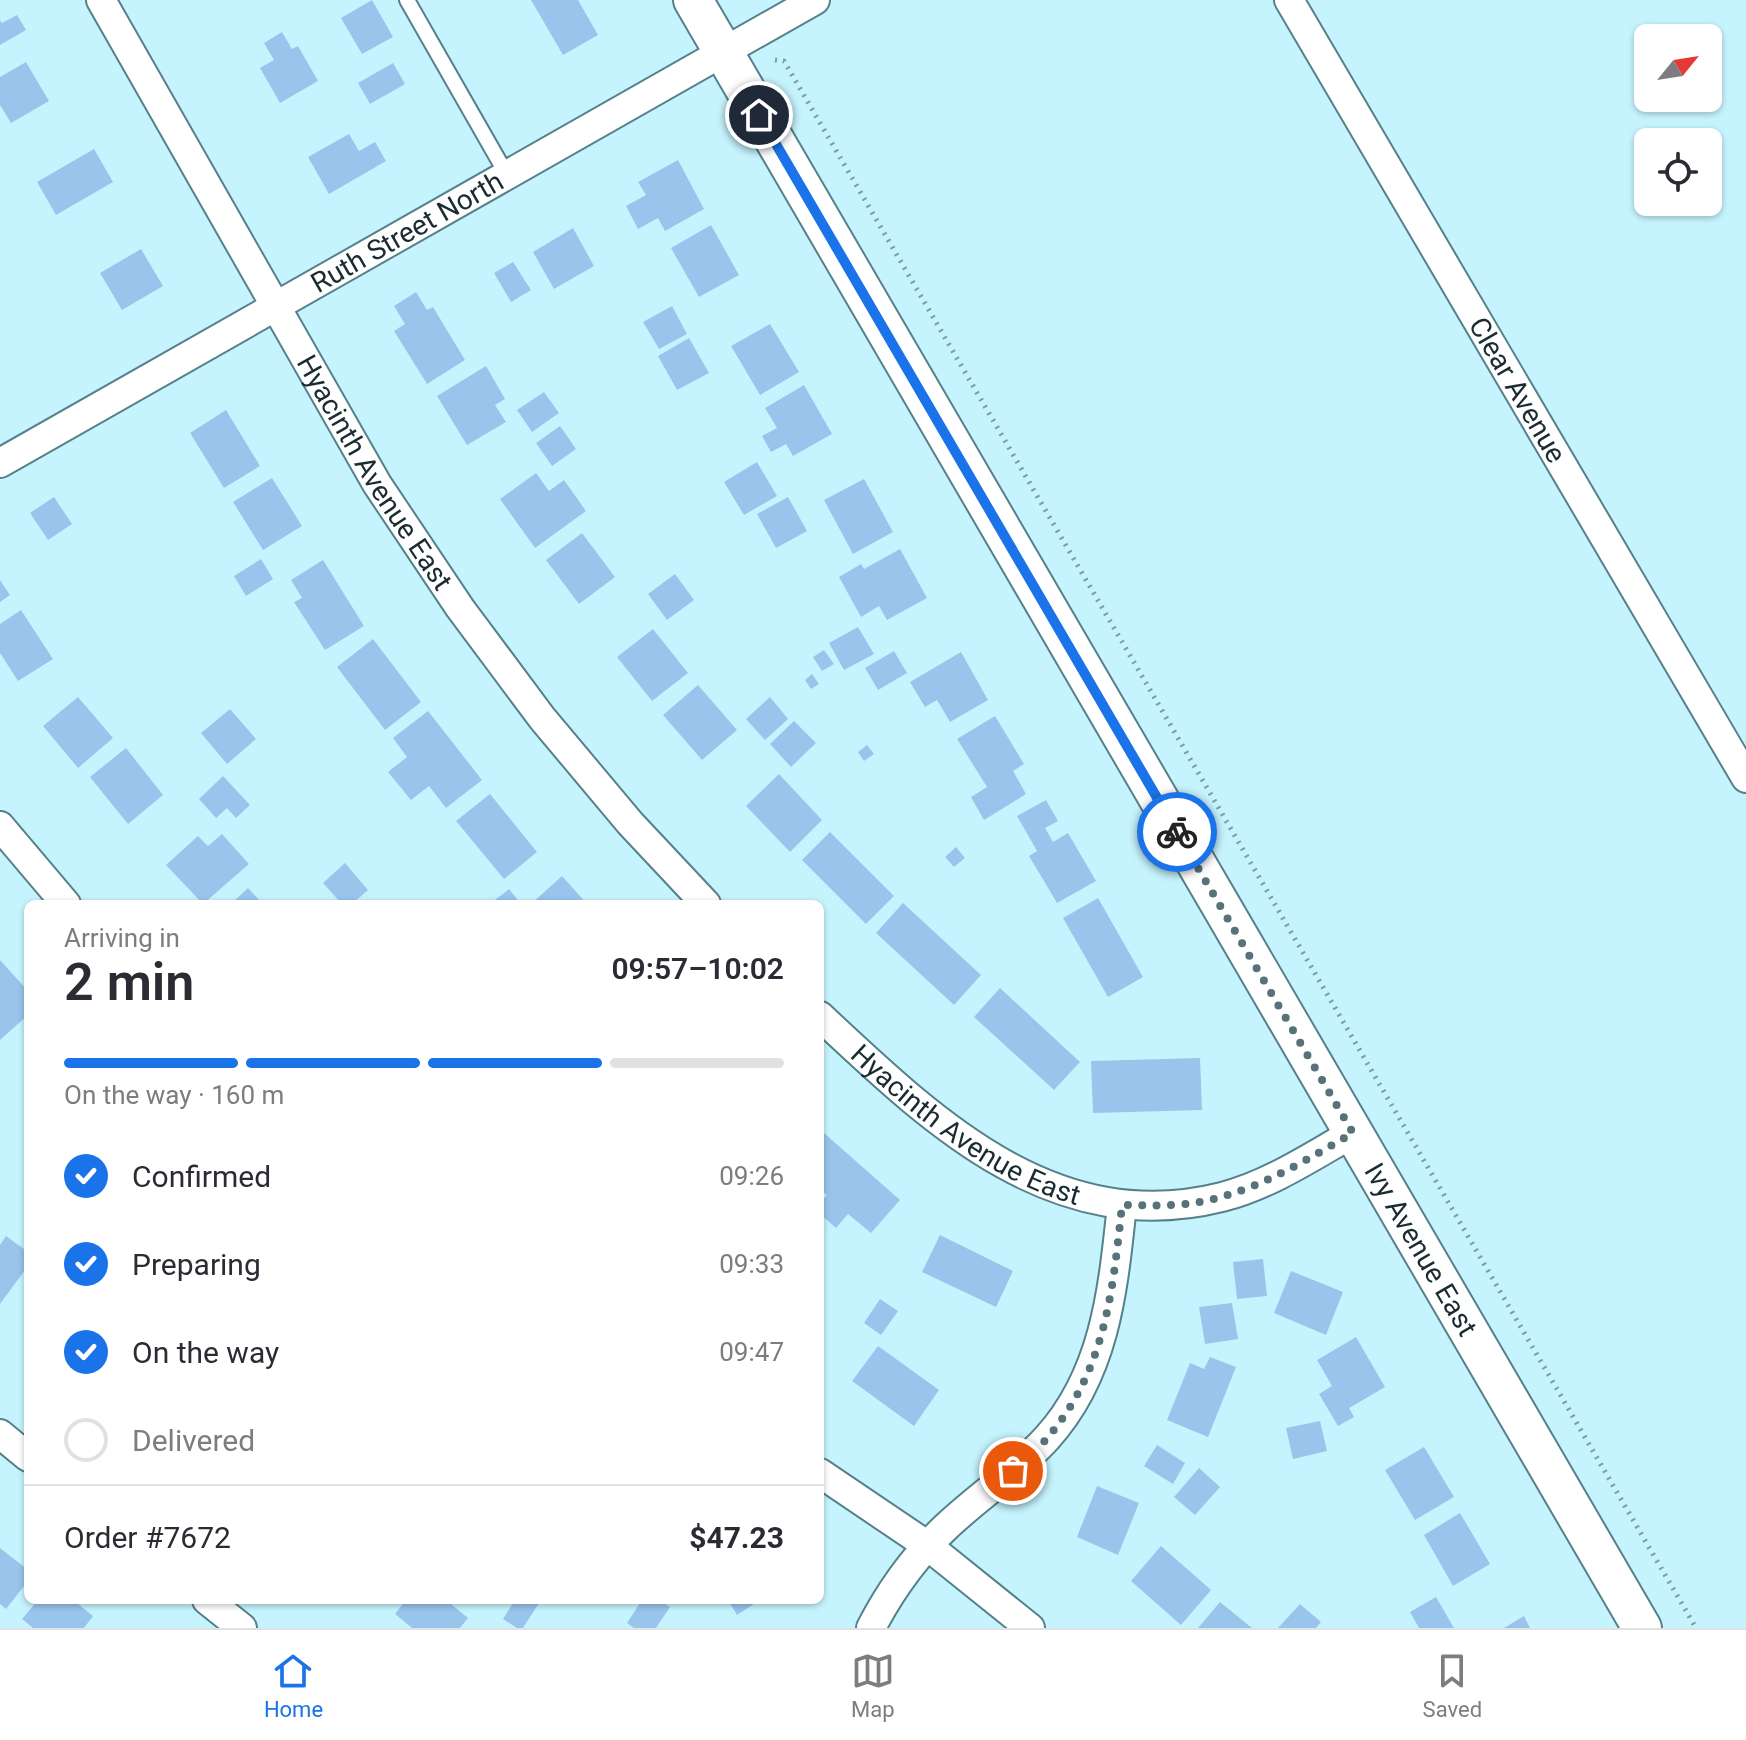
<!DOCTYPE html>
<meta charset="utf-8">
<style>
body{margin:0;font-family:Roboto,sans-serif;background:#f7f7f7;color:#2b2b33;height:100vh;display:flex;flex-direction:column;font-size:30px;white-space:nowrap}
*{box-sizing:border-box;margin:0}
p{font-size:26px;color:#7c7c81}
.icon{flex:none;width:44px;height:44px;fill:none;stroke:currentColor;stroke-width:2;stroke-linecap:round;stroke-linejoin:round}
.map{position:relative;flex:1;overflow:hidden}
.panel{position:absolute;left:24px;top:900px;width:800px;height:704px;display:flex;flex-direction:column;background:#fff;border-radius:12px;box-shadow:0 2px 6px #0004}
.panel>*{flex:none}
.needle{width:52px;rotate:60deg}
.controls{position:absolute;left:1634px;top:24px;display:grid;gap:16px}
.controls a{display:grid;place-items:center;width:88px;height:88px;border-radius:12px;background:#fff;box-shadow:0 2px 6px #0004;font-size:40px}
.pin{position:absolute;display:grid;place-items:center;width:68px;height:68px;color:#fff;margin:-34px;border:4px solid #fff;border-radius:50%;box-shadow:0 2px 8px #0007}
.courier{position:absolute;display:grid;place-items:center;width:80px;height:80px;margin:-40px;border:6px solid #1a73e8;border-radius:50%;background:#fff;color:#222;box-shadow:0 2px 10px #0007}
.head em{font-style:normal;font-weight:600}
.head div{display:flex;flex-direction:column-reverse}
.head{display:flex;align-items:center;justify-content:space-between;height:136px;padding:0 40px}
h1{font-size:52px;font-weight:600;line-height:60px}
.bar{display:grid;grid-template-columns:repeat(4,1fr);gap:12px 8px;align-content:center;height:96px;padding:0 40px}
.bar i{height:10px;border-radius:6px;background:#e1e1e2}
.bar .active{background:#1a73e8}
.bar p{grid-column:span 4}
.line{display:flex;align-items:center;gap:20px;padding:0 40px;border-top:2px solid #e1e1e2}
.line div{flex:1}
ol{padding:0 40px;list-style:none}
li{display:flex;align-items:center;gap:24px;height:88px}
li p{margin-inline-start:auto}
li .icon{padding:8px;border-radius:50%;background:#1a73e8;color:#fff;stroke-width:4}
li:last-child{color:#7c7c81}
li i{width:44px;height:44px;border:4px solid #e1e1e2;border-radius:50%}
.menu{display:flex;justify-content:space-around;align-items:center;height:112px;border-top:2px solid #e1e1e2;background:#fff;font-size:22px;color:#7c7c81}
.menu a{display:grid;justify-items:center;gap:4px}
.menu .active{color:#1a73e8}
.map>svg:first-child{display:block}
.building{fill:#99c5ec}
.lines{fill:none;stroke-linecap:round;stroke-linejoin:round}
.lane-casing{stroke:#56818a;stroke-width:18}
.street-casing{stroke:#56818a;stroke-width:32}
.secondary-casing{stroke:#56818a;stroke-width:42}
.path{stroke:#7b9da4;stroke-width:5;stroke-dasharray:2 6;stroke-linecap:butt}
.lane{stroke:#fff;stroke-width:14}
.street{stroke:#fff;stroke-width:28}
.secondary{stroke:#fff;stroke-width:38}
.done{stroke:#577278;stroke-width:8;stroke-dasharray:0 14.4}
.route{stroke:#1a73e8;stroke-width:10}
.labels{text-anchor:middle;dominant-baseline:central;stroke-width:7;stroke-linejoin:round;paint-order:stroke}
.street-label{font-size:28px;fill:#1b2c30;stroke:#fff}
</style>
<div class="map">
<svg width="1746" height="1628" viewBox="0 0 1746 1628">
<rect width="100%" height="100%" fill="#c6f4fe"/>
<path class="building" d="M372 0 393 37 362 54 341 18Z
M531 0H578L598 35 563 55Z
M17 15 26 30 0 45V20L2 23Z
M282 32 292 49 298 46 318 81 280 103 260 68 274 60 264 43Z
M26 62 49 101 11 123 0 105V77Z
M393 63 405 84 370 104 358 83Z
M349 134 359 151 375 142 386 161 329 194 308 157Z
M94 149 113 182 56 215 37 182Z
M678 160 704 209 665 231 658 218 638 229 626 206 646 195 638 182Z
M711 225 739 275 699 297 671 248Z
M573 228 594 266 554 289 533 252Z
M141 249 163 286 122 310 100 273Z
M513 262 531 290 511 302 494 273Z
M416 292 427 310 433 307 465 360 427 384 394 331 405 324 394 306Z
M672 306 687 334 659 349 643 322Z
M770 324 799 372 760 395 731 346Z
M689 338 709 373 677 390 658 356Z
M486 366 505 399 495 405 506 422 467 445 437 396Z
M804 385 832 434 793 456 786 444 771 452 762 436 777 428 765 408Z
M544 392 559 413 532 432 517 410Z
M226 410 260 466 224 488 190 433Z
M560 426 576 449 552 466 536 443Z
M757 462 777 496 744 515 724 482Z
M536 473 549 491 564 480 586 511 535 548 500 499Z
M272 478 302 526 263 550 233 502Z
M864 479 893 532 853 554 824 500Z
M54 497 72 524 48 540 30 513Z
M788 497 807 531 776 548 757 514Z
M582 533 615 577 579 604 546 560Z
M900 549 927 598 887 620 879 606 861 617 839 577 861 564 864 569Z
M261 559 273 579 246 596 234 576Z
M323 560 364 626 325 650 294 602 302 598 291 580Z
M675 574 694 600 667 620 648 594Z
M0 580 10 595 0 602Z
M21 610 53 659 18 681 0 653V624Z
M858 627 874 654 844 670 829 643Z
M653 629 688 673 652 701 617 657Z
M373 639 421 702 385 730 337 667Z
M824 650 834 664 822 671 813 657Z
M894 651 907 673 878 690 865 668Z
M961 652 988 700 950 722 937 700 925 707 910 682Z
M812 674 819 684 811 689 805 680Z
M698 685 737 730 702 760 663 715Z
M78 697 113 738 78 768 43 726Z
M770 697 788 719 765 740 746 719Z
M230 709 256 739 227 764 201 733Z
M428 711 482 780 446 808 429 786 411 800 388 772 407 757 393 738Z
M995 716 1024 764 1013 771 1026 794 984 820 971 797 987 787 957 739Z
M794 721 816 743 791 767 770 744Z
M867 745 874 754 864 761 858 752Z
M126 748 163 795 128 824 90 777Z
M779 774 822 820 790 852 746 806Z
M223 776 250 805 236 818 227 808 216 818 199 799Z
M490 794 537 852 504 879 456 821Z
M1046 800 1058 821 1045 828 1053 842 1068 833 1096 881 1057 903 1029 856 1037 851 1017 816Z
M830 832 894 896 866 924 802 860Z
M222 834 249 864 203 904 166 865 198 836 208 846Z
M956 847 965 858 954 867 945 857Z
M345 863 368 890 352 904H342L323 883Z
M562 876 587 904H531Z
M248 888 263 904H231Z
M509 889 521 904H490Z
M1098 898 1143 977 1108 997 1063 918Z
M903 903 981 975 954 1005 876 933Z
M0 960 28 991V1015L0 1040Z
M1000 988 1080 1062 1054 1090 974 1017Z
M1200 1058 1202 1110 1093 1113 1091 1061Z
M824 1133 900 1200 871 1233 848 1214 836 1228 820 1214V1203L827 1195 820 1189V1138Z
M940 1235 1013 1271 996 1307 922 1272Z
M6 1236 28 1252V1266L0 1304V1245Z
M1263 1259 1267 1296 1237 1299 1233 1262Z
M1291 1271 1343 1292 1326 1335 1274 1313Z
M880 1299 898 1311 881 1335 864 1323Z
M1232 1303 1238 1339 1205 1344 1199 1307Z
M1356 1337 1385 1387 1349 1408 1354 1417 1338 1426 1319 1394 1332 1386 1317 1360Z
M878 1346 939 1390 914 1426 852 1381Z
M1210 1357 1236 1367 1208 1437 1167 1420 1190 1363 1204 1369Z
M1320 1421 1327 1451 1293 1459 1286 1428Z
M1157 1445 1185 1463 1173 1484 1144 1466Z
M1424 1447 1454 1497 1415 1520 1385 1470Z
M1199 1468 1220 1487 1195 1515 1174 1497Z
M1097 1486 1139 1503 1118 1555 1077 1537Z
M1460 1513 1490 1564 1453 1586 1424 1535Z
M1161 1546 1211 1590 1181 1625 1131 1581Z
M0 1548 28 1570V1581L6 1609 0 1604Z
M1436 1597 1454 1628H1419L1410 1612Z
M38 1600H73L93 1616 84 1628H33L22 1619Z
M406 1600H446L468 1618 460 1628H412L395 1614Z
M515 1600H541L523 1628H517L503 1619Z
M642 1600H659L670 1607 656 1628H634L627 1623Z
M728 1600H760L737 1615Z
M1220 1602 1252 1628H1198Z
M1300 1604 1321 1622 1316 1628H1278Z
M1524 1616 1530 1628H1504Z"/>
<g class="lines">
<defs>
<path id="lane" d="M407 0 507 175"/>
<g id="street">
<path id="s1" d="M101 0 377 484 460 608 542 718 630 823 706 904"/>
<path id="s2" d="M1289 0 1746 778"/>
<path id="s3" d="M0 463 815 0"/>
<path d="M0 826 66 904"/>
<path id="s4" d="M820 1016C933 1122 1054 1239 1222 1197 1269 1185 1311 1157 1353 1133"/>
<path d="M0 1434 28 1457"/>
<path d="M820 1473 928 1546 1030 1628"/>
<path d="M207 1600 242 1628"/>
<path d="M871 1628C890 1591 916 1555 947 1526 979 1496 1017 1471 1047 1438 1106 1373 1113 1288 1122 1205"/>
</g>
<g id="secondary">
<path id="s5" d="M693 0 1642 1628"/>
</g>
</defs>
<use href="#lane" class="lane-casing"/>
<use href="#street" class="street-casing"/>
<use href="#secondary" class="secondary-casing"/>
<path class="path" d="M775 60 784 61 1696 1628"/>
<use href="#lane" class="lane"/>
<use href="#street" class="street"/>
<use href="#secondary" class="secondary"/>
</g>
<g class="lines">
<path class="done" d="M1013 1471C1025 1460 1038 1449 1048 1437 1106 1369 1113 1289 1122 1205 1139 1205 1155 1206 1172 1205 1239 1202 1296 1166 1353 1133L1177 832"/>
<path class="route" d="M759 115 1177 832"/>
</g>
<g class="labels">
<g class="street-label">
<text stroke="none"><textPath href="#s3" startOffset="468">Ruth Street North</textPath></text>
<text stroke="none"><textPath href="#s2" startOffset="452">Clear Avenue</textPath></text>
<text stroke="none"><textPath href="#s1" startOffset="546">Hyacinth Avenue East</textPath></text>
<text stroke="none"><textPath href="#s4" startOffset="184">Hyacinth Avenue East</textPath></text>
<text stroke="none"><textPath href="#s5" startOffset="1446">Ivy Avenue East</textPath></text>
</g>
</g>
</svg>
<div class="controls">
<a><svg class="needle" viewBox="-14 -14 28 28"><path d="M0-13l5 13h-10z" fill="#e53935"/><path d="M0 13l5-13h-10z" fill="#7c7c81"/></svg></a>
<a><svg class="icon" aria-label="locate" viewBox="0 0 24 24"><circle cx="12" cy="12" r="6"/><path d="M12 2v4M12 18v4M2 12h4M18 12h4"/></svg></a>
</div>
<div class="pin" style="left:1013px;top:1471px;background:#ea580c"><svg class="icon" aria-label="bag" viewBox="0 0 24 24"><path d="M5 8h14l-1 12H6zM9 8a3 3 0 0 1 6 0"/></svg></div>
<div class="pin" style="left:759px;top:115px;background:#1f2937"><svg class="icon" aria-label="home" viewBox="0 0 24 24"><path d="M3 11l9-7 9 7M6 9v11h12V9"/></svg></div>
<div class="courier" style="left:1177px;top:832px"><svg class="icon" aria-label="bike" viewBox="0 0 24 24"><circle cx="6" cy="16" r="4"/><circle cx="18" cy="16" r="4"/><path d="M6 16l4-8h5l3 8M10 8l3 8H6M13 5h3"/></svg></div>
<section class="panel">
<div class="head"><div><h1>2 min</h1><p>Arriving in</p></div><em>09:57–10:02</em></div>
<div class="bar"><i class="active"></i><i class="active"></i><i class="active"></i><i></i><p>On the way · 160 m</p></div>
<ol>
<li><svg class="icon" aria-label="check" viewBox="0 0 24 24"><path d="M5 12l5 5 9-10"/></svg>Confirmed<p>09:26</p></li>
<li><svg class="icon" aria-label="check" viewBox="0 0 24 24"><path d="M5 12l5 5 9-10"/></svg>Preparing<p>09:33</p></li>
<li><svg class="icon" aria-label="check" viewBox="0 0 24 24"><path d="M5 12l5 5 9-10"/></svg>On the way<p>09:47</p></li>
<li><i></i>Delivered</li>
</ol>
<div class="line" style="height:104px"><div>Order #7672</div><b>$47.23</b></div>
</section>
</div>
<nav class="menu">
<a class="active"><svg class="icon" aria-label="home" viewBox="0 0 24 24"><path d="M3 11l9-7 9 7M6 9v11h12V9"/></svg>Home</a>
<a><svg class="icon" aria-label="map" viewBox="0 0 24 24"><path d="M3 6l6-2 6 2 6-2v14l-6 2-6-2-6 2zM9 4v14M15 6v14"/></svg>Map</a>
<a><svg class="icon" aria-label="saved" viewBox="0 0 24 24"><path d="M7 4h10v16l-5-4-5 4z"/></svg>Saved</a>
</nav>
